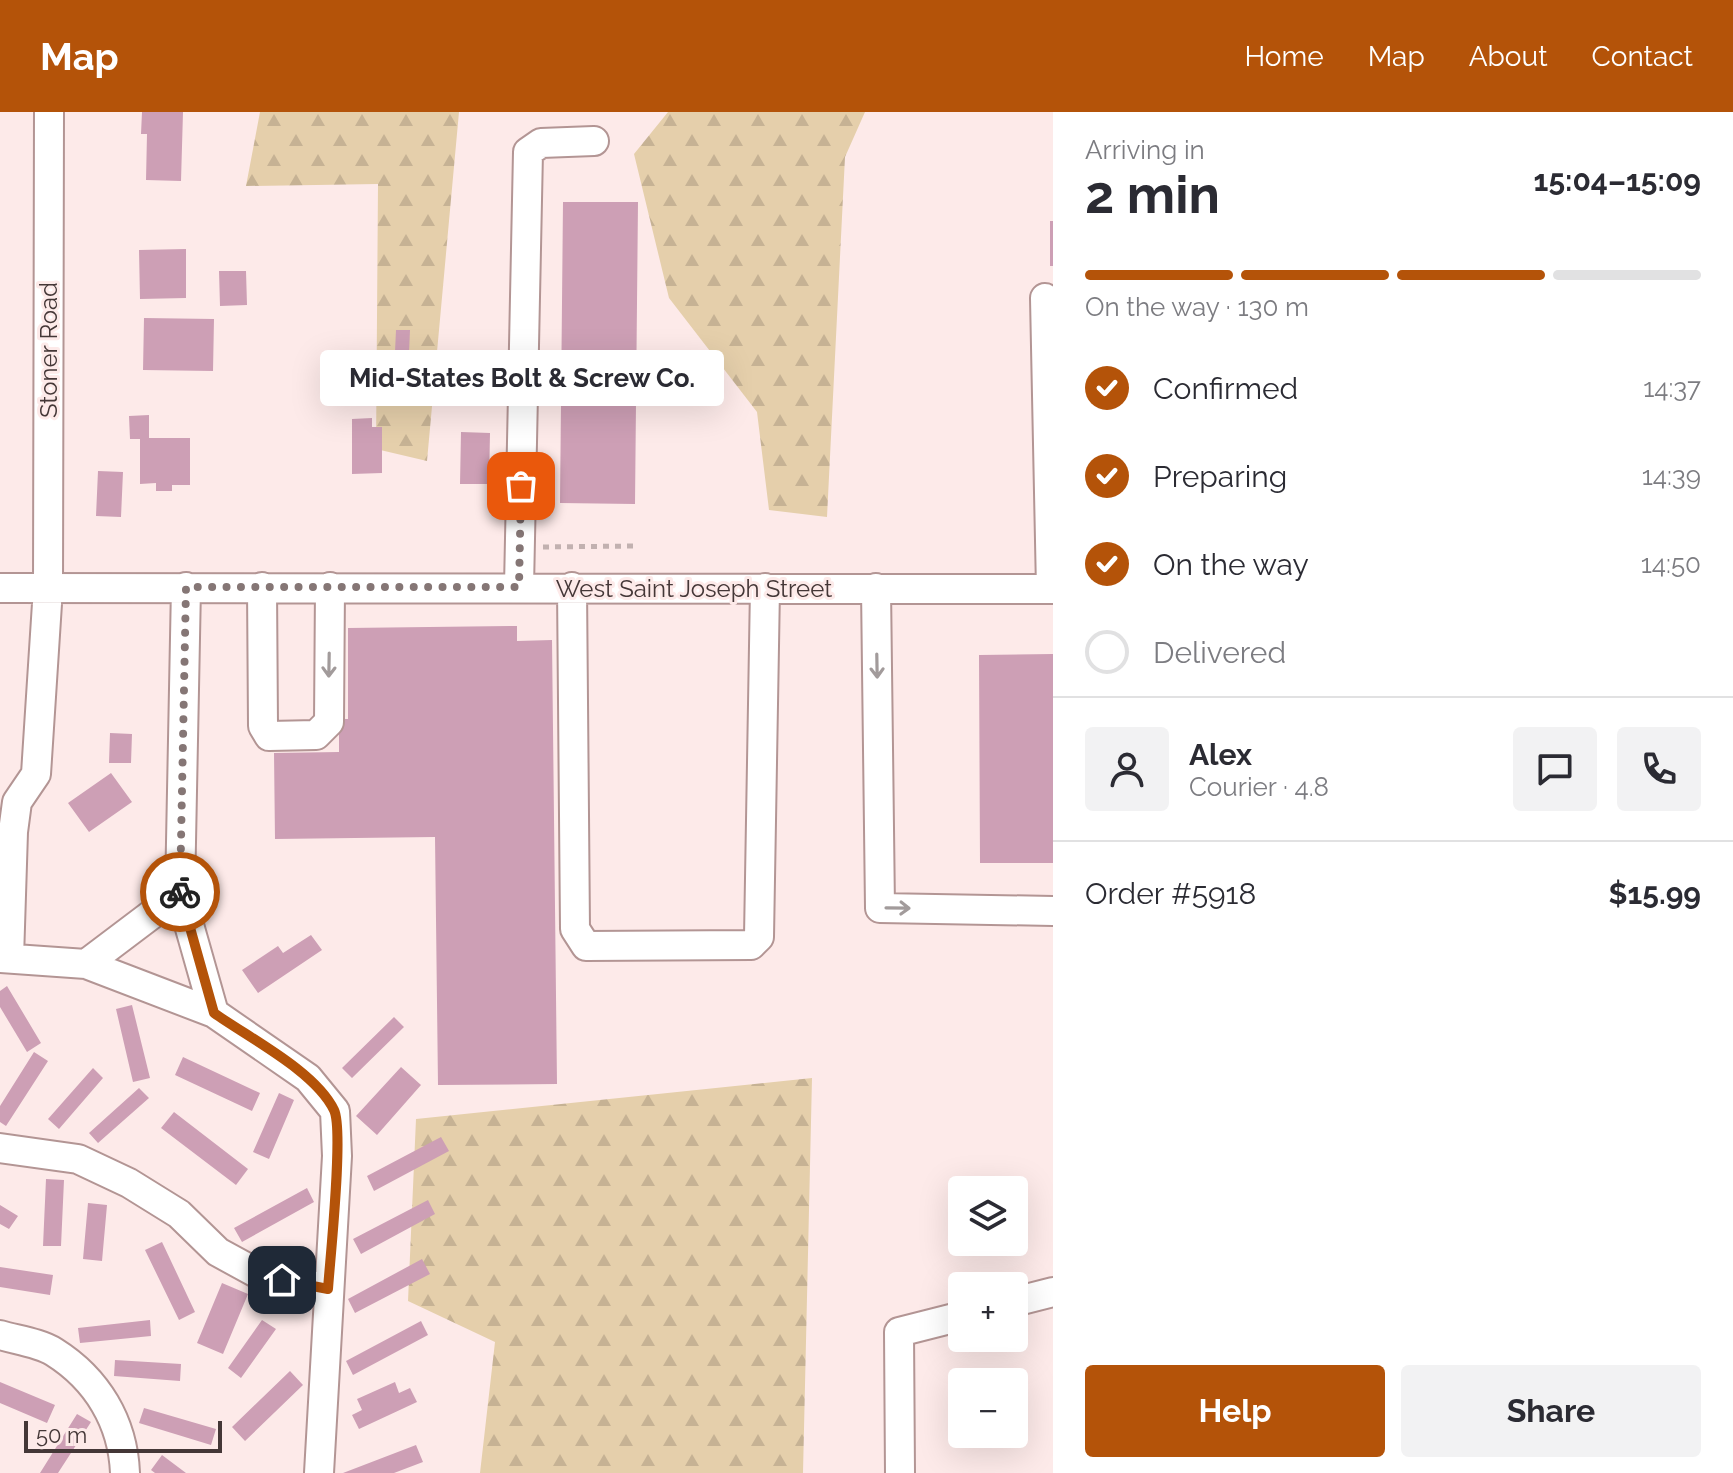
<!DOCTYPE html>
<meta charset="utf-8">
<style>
body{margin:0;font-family:Raleway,sans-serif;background:#f2f2f3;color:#2b2b33;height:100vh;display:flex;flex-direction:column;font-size:30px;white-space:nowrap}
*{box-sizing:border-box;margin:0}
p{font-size:26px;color:#7c7c81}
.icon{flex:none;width:44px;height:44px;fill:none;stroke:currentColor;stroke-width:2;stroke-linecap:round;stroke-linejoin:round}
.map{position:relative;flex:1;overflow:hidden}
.details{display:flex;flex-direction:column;background:#fff;width:680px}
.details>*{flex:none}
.controls{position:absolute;left:948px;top:1064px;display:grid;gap:16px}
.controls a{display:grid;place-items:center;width:80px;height:80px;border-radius:8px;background:#fff;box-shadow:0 8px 32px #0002;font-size:40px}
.scale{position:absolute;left:24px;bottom:20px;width:198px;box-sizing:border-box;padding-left:8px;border:4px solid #443737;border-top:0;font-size:22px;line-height:28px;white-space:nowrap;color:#443737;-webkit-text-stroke:6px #fdeae9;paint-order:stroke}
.pin{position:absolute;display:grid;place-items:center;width:68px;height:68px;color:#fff;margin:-34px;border-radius:16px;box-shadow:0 4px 12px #0006}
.courier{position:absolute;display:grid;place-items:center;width:80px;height:80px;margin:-40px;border:6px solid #b45309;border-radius:50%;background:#fff;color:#222;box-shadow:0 2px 10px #0007}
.bubble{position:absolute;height:56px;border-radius:8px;background:#fff;box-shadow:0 8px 32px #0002;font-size:26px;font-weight:700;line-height:56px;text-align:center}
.summary em{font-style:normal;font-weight:700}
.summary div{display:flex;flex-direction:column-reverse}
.summary{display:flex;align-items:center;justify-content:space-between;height:136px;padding:0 32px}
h1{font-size:52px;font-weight:700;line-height:60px}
.bar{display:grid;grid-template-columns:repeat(4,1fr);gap:12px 8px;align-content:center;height:96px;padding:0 32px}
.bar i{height:10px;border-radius:6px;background:#e1e1e2}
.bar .current{background:#b45309}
.bar p{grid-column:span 4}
.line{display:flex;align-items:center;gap:20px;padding:0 32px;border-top:2px solid #e1e1e2}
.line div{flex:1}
.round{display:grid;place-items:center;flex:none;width:84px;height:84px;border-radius:8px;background:#f2f2f3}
ol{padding:0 32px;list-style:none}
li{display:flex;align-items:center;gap:24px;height:88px}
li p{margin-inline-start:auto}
li .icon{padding:8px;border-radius:50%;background:#b45309;color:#fff;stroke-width:4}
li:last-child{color:#7c7c81}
li i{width:44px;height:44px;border:4px solid #e1e1e2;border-radius:50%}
.action{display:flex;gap:16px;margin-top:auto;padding:16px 32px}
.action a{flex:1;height:92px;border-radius:8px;background:#b45309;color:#fff;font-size:32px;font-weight:700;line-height:92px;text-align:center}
.action a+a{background:#f2f2f3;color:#2b2b33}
header{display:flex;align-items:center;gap:48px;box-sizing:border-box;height:112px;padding:0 40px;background:#b45309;color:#fff}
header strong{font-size:38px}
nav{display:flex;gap:44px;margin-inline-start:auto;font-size:28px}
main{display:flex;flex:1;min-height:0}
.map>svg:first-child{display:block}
.forest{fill:url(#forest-firs)}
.building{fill:#cd9fb5}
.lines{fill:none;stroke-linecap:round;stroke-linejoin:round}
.minor-casing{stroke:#b39594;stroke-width:32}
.path{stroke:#c2b1b0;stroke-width:5;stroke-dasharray:6 6;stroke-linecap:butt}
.minor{stroke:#fff;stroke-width:28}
.oneway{stroke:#a29b9b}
.done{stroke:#857675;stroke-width:8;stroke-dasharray:0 14.4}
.route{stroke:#b45309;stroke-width:10}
.labels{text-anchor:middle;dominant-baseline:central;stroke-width:6;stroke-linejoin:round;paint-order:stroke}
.street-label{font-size:24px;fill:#443737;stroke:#fdeae9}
</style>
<header>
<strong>Map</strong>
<nav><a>Home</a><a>Map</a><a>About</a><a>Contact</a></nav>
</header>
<main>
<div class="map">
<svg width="1053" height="1361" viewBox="0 0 1053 1361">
<defs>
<pattern id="forest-firs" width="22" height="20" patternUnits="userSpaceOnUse" patternTransform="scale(2)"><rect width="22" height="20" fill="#e5cfab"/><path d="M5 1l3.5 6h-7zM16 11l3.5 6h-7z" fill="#c6b294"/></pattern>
</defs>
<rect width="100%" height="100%" fill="#fdeae9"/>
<path class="forest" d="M260 0H459L427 349 376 337 378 72 246 74Z
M668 0H865L845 45 827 405 769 398 757 300 669 186 634 42Z
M812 966 803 1361H480L495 1230 408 1189 416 1007Z"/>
<path class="building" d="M142 0H183L181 69 146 68 147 22H141Z
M563 90H638L635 392 560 391Z
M1050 109H1053V154H1050Z
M186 137V186L140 187 139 138Z
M219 159H246L247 193 220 194Z
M144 206 214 207 213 259 143 258Z
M396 218H410L409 241 395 240Z
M479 247H501L500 278H479Z
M390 255H419V276H390Z
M149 303V326H190V373H172V379H156V371L140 372V327H130L129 304Z
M372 306V315H382V361L352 362V307Z
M461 320 490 321 489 372H460Z
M98 359 123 360 121 405 96 404Z
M517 514V529L552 528 557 972 438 973 435 725 275 727 274 641 339 640V607H348V516Z
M1053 542V751H980L979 543Z
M110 621 132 622 131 651H109Z
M111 661 132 690 89 720 68 691Z
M311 823 322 838 258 881 242 858 278 834 283 841Z
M7 874 41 931 27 940 0 895V879Z
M132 893 150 966 133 970 116 897Z
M394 905 404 915 352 966 342 956Z
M34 940 48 949 6 1014 0 1010V994Z
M183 945 260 981 252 999 175 963Z
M401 955 421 973 377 1023 356 1004Z
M93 956 103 966 59 1017 48 1007Z
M139 976 149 986 98 1031 89 1021Z
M279 981 294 988 269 1047 253 1040Z
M174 1000 248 1057 236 1073 161 1016Z
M441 1025 449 1039 374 1079 367 1064Z
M46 1067 64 1068 61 1134H43Z
M307 1076 314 1090 242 1130 234 1116Z
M428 1088 435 1102 361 1142 353 1127Z
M88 1091 107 1093 102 1149 83 1147Z
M0 1093 18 1104 9 1117 0 1112Z
M162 1130 195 1200 179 1208 145 1138Z
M422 1147 430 1162 355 1201 348 1187Z
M0 1155 53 1163 50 1183 0 1175Z
M222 1171 248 1182 223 1242 197 1231Z
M150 1208 151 1224 80 1231 78 1216Z
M262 1208 276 1217 241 1266 228 1256Z
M421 1209 428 1223 353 1263 346 1249Z
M115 1248 181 1252 180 1269 114 1264Z
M290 1259 303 1273 245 1329 232 1315Z
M0 1270 55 1293 47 1311 0 1291Z
M395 1270 399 1281 410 1276 417 1290 359 1317 352 1303 362 1298 357 1287Z
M144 1296 216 1317 211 1333 139 1311Z
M77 1302 91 1310 58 1361H40Z
M416 1333 423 1350 394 1361H343Z
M162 1343 186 1361H155L151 1358Z"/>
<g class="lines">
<defs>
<path id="minor" d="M1045 186 1051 477
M186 475 180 781 214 901 308 966 335 999 337 1044 319 1361
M262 475 263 614 269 624 316 623 329 610 330 475
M519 475 528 40 541 31 594 29
M572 475 575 817 586 834 751 833 759 825 765 476
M0 476 1053 477
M876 476 880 796 1053 799
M0 846 86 852 180 781
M9 846 13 720 17 690 36 662 48 476 49 0
M86 852 214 901
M0 1036 78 1047 129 1071 179 1102 218 1140 260 1163 328 1177
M1014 1190 1053 1180
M0 1223C17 1228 40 1231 54 1240 97 1267 123 1310 125 1361
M900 1361 899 1220 962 1204"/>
</defs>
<use href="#minor" class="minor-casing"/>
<path class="path" d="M543 435 634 434"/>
<use href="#minor" class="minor"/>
</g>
<defs><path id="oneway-shaft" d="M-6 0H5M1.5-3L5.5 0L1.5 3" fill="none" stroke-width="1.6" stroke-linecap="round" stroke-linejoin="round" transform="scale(2)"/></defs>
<g class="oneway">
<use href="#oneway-shaft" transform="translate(329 553) rotate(91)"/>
<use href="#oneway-shaft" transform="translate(877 554) rotate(89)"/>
<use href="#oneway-shaft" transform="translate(898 796) rotate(1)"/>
</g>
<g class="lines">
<path class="done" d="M180 780 186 475H519L521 374"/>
<path class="route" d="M180 780 214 901C249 926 315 959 334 998 344 1018 330 1147 328 1177L282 1168"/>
</g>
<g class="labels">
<g class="street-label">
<text transform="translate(48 238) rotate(-90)">Stoner Road</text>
<text x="694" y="476">West Saint Joseph Street</text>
</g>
</g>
</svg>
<div class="controls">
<a><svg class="icon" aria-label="layers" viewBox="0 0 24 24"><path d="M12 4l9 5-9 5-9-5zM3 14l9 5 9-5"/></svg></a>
<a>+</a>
<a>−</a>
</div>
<div class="scale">50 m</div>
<div class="pin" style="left:521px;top:374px;background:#ea580c"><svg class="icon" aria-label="bag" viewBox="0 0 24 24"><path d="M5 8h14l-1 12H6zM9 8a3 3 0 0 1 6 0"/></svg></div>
<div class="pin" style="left:282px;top:1168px;background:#1f2937"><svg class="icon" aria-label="home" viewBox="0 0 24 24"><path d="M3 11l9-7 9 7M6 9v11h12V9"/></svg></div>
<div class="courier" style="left:180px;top:780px"><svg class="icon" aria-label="bike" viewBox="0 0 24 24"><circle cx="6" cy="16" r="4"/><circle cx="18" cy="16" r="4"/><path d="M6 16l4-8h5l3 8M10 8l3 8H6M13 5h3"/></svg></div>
<div class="bubble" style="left:320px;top:238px;width:404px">Mid-States Bolt &amp; Screw Co.</div>
</div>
<section class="details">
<div class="summary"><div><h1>2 min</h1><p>Arriving in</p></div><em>15:04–15:09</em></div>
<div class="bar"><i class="current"></i><i class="current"></i><i class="current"></i><i></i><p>On the way · 130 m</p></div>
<ol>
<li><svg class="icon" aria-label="check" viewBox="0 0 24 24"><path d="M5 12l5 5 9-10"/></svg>Confirmed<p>14:37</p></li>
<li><svg class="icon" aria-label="check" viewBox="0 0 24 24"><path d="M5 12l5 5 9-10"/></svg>Preparing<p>14:39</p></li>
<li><svg class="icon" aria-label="check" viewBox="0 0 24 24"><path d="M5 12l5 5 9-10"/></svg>On the way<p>14:50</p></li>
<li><i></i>Delivered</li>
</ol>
<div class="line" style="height:144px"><a class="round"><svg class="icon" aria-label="person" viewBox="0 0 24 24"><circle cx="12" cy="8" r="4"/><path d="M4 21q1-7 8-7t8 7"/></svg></a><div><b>Alex</b><p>Courier · 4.8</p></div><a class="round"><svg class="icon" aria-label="chat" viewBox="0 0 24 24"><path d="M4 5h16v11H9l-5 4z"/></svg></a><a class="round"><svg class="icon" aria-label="phone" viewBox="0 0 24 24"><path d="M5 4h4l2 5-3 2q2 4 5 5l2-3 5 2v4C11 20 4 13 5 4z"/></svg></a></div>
<div class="line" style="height:104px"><div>Order #5918</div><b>$15.99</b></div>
<div class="action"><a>Help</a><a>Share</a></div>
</section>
</main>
